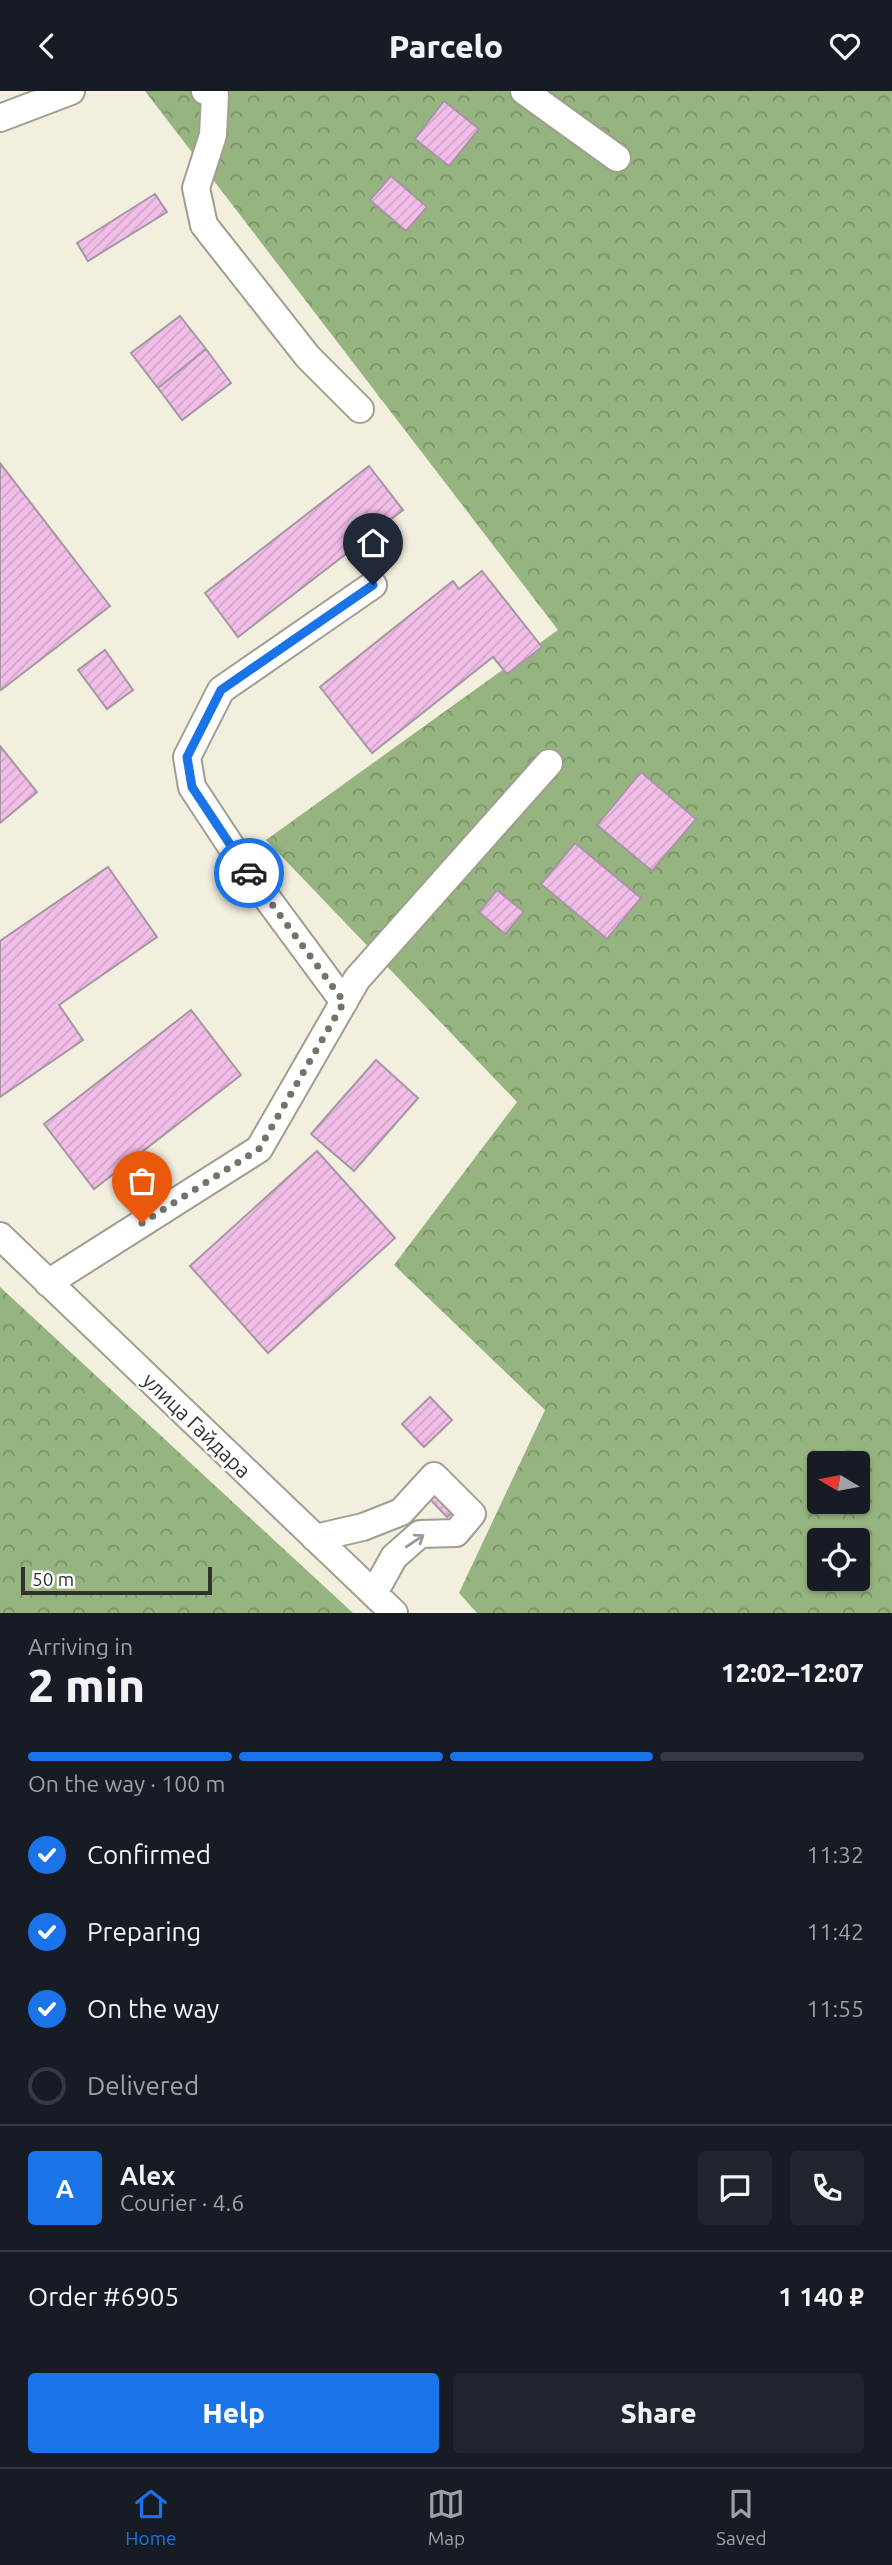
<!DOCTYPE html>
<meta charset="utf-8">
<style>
body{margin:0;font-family:Ubuntu,sans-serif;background:#20242c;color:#f1f3f6;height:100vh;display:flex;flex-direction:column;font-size:26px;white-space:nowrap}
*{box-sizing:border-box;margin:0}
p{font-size:23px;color:#9ea1a6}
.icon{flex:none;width:38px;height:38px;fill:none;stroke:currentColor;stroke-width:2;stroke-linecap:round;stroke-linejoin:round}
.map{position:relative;height:1522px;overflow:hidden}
.drawer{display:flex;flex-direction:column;background:#171b24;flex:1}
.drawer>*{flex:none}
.needle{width:46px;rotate:280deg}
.buttons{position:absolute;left:807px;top:1360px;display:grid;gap:14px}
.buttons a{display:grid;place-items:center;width:63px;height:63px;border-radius:7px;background:#171b24;box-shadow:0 2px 5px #0004;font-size:35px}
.scale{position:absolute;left:21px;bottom:18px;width:191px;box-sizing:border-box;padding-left:7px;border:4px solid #31302a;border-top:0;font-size:19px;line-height:24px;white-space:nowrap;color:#31302a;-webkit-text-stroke:5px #fff;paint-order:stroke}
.pin{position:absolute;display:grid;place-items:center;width:60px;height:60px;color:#fff;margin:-72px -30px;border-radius:50% 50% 50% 0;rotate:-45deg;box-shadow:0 0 7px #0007}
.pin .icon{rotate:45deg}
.courier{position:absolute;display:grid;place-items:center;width:70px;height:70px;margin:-35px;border:5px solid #1a73e8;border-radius:50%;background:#fff;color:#222;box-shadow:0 2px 9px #0007}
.headline em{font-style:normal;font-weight:800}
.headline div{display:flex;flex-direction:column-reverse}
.headline{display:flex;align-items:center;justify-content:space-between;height:119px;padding:0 28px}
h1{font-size:46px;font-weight:800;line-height:52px}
.bar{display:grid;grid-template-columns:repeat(4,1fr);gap:10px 7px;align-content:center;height:84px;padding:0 28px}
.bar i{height:9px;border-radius:5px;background:#363941}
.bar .on{background:#1a73e8}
.bar p{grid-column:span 4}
.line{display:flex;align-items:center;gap:18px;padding:0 28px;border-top:2px solid #363941}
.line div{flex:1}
.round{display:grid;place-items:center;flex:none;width:74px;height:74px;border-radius:7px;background:#20242c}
ol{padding:0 28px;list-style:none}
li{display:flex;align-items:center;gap:21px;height:77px}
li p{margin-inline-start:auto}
li .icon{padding:7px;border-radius:50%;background:#1a73e8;color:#fff;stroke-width:4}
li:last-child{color:#9ea1a6}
li i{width:38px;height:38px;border:4px solid #363941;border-radius:50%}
.cta{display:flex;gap:14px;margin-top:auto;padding:14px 28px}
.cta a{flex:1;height:80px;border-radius:7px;background:#1a73e8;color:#fff;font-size:28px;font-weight:800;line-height:80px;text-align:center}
.cta a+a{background:#20242c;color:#f1f3f6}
header{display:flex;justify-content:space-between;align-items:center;height:91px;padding:0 28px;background:#171b24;font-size:32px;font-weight:800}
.menu{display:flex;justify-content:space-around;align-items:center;height:98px;border-top:2px solid #363941;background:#171b24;font-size:19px;color:#9ea1a6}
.menu a{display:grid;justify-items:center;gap:4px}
.menu .on{color:#1a73e8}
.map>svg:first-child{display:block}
.forest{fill:url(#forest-crowns);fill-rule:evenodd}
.building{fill:url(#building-hatch);stroke:#a497a1;stroke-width:2}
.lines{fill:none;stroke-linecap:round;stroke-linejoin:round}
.minor-casing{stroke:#a09e8f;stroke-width:30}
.minor{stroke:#fff;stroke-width:26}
.oneway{stroke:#989894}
.done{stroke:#757369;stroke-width:7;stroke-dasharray:0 12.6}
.route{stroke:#1a73e8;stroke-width:9}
.labels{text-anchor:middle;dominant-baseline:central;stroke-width:5;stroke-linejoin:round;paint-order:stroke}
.street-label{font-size:21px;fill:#31302a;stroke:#fff}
</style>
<header><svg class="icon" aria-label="back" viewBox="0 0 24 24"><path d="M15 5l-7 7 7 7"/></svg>Parcelo<svg class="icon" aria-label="heart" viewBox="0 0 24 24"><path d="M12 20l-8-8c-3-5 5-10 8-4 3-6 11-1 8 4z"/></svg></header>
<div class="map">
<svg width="892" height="1522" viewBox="0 0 892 1522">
<defs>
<pattern id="forest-crowns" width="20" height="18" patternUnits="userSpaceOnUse" patternTransform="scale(1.75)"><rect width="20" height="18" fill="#95b47f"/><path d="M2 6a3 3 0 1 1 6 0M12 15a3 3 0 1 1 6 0" fill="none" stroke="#7a9368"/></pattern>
<pattern id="building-hatch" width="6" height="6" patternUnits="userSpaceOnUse" patternTransform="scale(1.75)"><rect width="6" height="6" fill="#f2bee9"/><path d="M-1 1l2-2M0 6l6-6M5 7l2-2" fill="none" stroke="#d0a4c8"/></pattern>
</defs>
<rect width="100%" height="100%" fill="#f2efdf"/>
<path class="forest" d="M145 0H892V1522H477L459 1502 545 1319 394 1174 517 1011 266 749 558 539ZM819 1372H858V1410H819ZM819 1449H858V1488H819Z
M0 1196 353 1522H0Z"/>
<path class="building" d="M444 10 479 38 449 75 415 48Z
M391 85 427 116 406 140 370 109Z
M155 103 167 121 88 170 77 152Z
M180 225 206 258 158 297 131 262Z
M206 258 231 292 182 329 158 297Z
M0 372 110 515 1 599 0 598Z
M369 375 403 419 238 546 205 502Z
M482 480 542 556 507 583 493 566 372 662 320 596 453 490 459 498Z
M105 559 133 599 107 618 78 579Z
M0 655 37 701 0 732Z
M641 681 696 728 652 780 597 734Z
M575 752 641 807 607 848 541 793Z
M108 776 157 846 59 914 83 949 0 1006V850Z
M497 799 524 821 505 843 479 821Z
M191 919 241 984 94 1098 44 1033Z
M376 969 418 1007 354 1080 311 1043Z
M317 1060 395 1147 268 1262 190 1175Z
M430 1306 452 1329 424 1356 402 1333Z
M439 1396 458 1416 447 1426 426 1404Z"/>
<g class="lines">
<defs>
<path id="minor" d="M205 0 215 4 213 44 196 97 204 134 308 266 360 318
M524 0 617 67
M0 27 71 0
M344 911 250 784 192 696 187 666 221 599 373 494
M0 1145 394 1522
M48 1192 259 1058 357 888 549 672
M315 1447 363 1436 401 1421 434 1385 472 1423 456 1442 420 1443 394 1466 374 1502"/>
</defs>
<use href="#minor" class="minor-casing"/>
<use href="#minor" class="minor"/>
</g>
<defs><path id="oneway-shaft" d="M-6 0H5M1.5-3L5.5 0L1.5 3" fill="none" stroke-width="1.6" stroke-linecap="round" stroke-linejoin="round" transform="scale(1.75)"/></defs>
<use class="oneway" href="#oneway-shaft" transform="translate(415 1450) rotate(-34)"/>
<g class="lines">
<path class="done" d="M142 1132 259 1058 344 911 249 782"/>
<path class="route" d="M249 782 192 696 187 666 221 599 373 494"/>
</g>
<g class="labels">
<g class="street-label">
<text transform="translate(197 1334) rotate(44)">улица Гайдара</text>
</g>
</g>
</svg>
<div class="buttons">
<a><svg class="needle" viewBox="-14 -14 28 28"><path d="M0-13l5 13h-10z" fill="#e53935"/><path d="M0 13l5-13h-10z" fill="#9ea1a6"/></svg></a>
<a><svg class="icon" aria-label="locate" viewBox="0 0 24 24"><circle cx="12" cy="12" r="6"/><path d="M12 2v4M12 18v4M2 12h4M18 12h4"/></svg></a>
</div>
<div class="scale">50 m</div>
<div class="pin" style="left:142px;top:1132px;background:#ea580c"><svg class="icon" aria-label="bag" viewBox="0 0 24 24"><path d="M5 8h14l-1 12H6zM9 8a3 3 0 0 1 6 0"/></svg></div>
<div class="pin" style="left:373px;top:494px;background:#1f2937"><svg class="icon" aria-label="home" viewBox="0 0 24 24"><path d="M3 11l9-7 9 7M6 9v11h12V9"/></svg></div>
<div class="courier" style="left:249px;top:782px"><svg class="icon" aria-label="car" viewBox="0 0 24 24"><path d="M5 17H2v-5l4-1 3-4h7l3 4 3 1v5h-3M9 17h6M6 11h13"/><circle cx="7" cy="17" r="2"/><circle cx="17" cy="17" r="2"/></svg></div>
</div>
<section class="drawer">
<div class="headline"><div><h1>2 min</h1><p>Arriving in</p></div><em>12:02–12:07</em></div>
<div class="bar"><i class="on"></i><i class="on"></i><i class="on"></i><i></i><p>On the way · 100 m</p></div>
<ol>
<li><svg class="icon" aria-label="check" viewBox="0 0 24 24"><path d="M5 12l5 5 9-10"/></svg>Confirmed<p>11:32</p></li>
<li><svg class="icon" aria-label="check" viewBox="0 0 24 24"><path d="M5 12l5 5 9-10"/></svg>Preparing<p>11:42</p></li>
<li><svg class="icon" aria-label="check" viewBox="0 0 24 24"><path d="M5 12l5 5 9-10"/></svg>On the way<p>11:55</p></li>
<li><i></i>Delivered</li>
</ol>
<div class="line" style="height:126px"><b class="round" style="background:#1a73e8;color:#fff">A</b><div><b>Alex</b><p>Courier · 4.6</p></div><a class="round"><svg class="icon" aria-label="chat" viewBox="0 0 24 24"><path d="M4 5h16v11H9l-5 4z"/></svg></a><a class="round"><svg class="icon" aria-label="phone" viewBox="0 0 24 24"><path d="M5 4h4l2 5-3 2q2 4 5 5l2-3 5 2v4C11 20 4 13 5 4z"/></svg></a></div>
<div class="line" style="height:91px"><div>Order #6905</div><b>1 140 ₽</b></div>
<div class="cta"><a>Help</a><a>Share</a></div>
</section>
<nav class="menu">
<a class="on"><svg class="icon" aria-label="home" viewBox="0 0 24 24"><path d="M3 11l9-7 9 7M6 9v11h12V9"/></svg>Home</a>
<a><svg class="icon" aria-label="map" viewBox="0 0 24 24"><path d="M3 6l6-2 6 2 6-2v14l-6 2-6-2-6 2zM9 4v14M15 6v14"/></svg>Map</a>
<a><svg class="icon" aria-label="saved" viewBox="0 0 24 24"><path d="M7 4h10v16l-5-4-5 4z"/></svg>Saved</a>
</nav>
